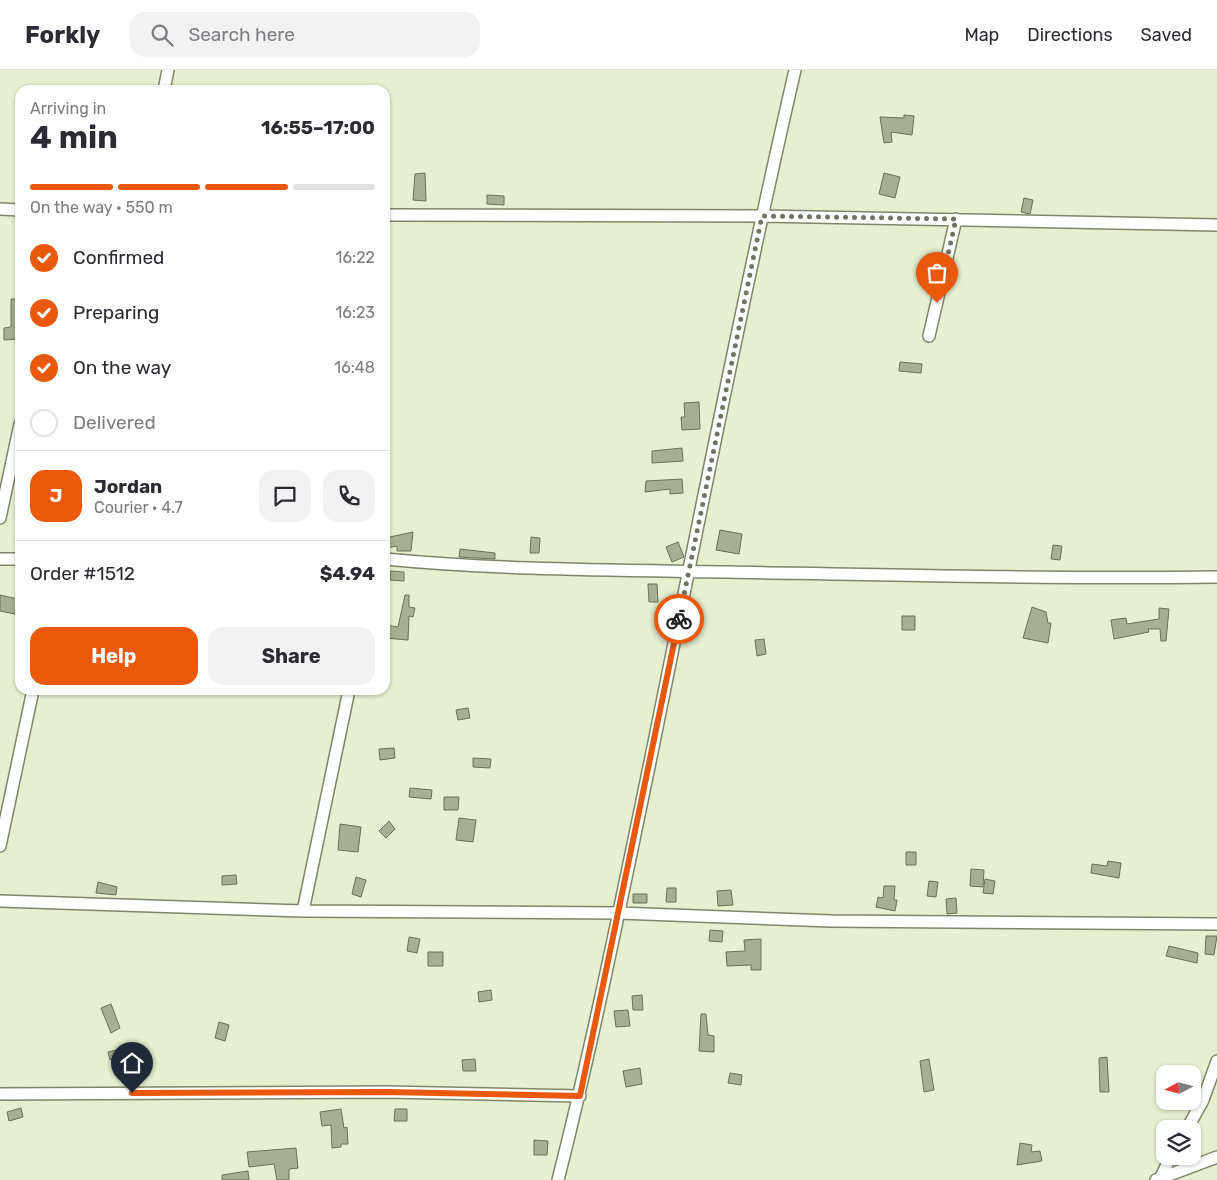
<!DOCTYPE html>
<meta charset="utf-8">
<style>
body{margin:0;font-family:Rubik,sans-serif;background:#f2f2f3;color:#2b2b33;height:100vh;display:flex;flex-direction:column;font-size:19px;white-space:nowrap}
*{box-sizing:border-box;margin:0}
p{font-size:16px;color:#7c7c81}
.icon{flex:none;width:28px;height:28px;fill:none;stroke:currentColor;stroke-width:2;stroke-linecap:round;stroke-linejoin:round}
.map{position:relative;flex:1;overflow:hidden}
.sheet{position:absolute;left:15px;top:15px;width:375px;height:610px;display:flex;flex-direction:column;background:#fff;border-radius:15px;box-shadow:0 1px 4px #0004}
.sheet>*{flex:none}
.needle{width:32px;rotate:263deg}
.buttons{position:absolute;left:1156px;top:995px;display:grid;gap:10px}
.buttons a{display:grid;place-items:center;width:45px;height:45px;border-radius:10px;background:#fff;box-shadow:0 1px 4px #0004;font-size:25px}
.pin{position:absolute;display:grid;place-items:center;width:42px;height:42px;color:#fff;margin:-51px -21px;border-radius:50% 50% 50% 0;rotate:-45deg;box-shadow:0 0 5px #0007}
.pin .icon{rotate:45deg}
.courier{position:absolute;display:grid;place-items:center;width:50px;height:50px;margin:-25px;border:4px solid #ea580c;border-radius:50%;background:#fff;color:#222;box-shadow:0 1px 6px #0007}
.headline em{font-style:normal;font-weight:700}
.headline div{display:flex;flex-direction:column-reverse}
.headline{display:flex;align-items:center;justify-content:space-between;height:85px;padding:0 15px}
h1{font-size:32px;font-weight:700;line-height:38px}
.bar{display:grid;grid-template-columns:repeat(4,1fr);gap:8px 5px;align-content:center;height:60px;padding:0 15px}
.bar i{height:6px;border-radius:4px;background:#e1e1e2}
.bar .current{background:#ea580c}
.bar p{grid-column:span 4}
.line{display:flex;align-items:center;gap:12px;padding:0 15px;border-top:1px solid #e1e1e2}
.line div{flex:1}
.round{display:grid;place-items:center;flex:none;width:52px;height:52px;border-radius:15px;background:#f2f2f3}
ol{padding:0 15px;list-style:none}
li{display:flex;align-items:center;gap:15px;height:55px}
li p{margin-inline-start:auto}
li .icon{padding:5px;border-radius:50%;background:#ea580c;color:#fff;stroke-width:4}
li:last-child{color:#7c7c81}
li i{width:28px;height:28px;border:2px solid #e1e1e2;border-radius:50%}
.button{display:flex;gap:10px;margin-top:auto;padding:10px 15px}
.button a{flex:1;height:58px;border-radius:15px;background:#ea580c;color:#fff;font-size:20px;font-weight:700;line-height:58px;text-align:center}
.button a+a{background:#f2f2f3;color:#2b2b33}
header{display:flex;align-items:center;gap:30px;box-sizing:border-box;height:70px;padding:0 25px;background:#fff;border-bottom:1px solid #e1e1e2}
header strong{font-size:24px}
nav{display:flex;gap:28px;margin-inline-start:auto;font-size:18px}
.search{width:350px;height:45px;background:#f2f2f3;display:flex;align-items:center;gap:12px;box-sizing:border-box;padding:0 18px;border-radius:15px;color:#7c7c81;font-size:19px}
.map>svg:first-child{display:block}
.building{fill:#a7af92;stroke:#6a7156}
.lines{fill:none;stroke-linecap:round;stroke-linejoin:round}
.minor-casing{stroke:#7e8669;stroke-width:14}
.minor{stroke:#fff;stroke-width:11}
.done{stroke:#707563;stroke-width:5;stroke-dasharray:0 9}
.route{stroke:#ea580c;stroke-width:6}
</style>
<header>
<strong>Forkly</strong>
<div class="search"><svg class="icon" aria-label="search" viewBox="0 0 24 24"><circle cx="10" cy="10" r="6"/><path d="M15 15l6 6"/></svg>Search here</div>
<nav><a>Map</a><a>Directions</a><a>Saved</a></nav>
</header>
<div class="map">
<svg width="1217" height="1110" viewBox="0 0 1217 1110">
<rect width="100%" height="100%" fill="#e6efd0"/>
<path class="building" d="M904 45 914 46 912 65 891 62 892 72 884 73 880 47 904 48Z
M425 103 426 131 413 130 415 104Z
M884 103 900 107 895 128 879 124Z
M487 125 504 126V135L487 134Z
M1024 128 1033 130 1030 144 1021 142Z
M11 229H20V269L4 270V258L11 257Z
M900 292 922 294 921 303 899 301Z
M699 332 700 359 682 360 681 347H685L684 333Z
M682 378 683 391 652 393V381Z
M682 409 683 423 670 424V419L645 422 646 411Z
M720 460 742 464 739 484 716 480Z
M413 462 411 481H397V476L387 478 385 468Z
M531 467 540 468 539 483H530Z
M678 472 684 487 672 492 666 477Z
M1053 475 1062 476 1060 490 1051 489Z
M460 479 495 483V489L459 487Z
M390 501 404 502V511L390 510Z
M648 514H657L658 532H649Z
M0 525 18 529 15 544 0 541Z
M405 525H409V537L415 538 413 547 409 546 408 570 385 568V555L398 557Z
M1032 537 1046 542 1048 553H1051L1048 573 1023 568Z
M1159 538 1169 539 1166 571H1161L1160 559H1148L1149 562 1114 569 1111 550 1126 548 1127 554 1159 549Z
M902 546H915V560H902Z
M764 569 766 584 757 586 755 570Z
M468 638 470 648 458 650 456 640Z
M394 678 395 688 380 690 379 679Z
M473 688 491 689 490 698 473 697Z
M410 718 432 720 431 729 409 727Z
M444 727H459L458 740H444Z
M459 748 476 750 473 772 456 770Z
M389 751 395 759 386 768 379 761Z
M340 754 361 757 358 782 338 780Z
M906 782H916V795H906Z
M1108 791 1121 793 1119 808 1091 803 1092 794 1107 796Z
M971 799 984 800 983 817 970 816Z
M236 805 237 814 222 815V806Z
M356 807 366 810 361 827 352 824Z
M985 809 995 811 993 824 983 823Z
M929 811 938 812 936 827 927 826Z
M98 812 117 817 116 825 96 823Z
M884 816H895L894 830H897L895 841 876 837 878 827 883 828Z
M667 818H676V832H666Z
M731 820 733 835 718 836 717 821Z
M633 824H647V833H633Z
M956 828 957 843 947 844 946 829Z
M710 860 723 861 722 872 709 871Z
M1206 866H1217L1214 885 1205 884Z
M409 867 420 869 417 883 407 881Z
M761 869V900H751V895L727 896 726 882 745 881 744 870Z
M1169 876 1198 883 1197 893 1166 886Z
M428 882H443V896H428Z
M491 920 492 930 479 932 478 922Z
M642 925 643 940H633L632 926Z
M111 934 120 958 111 963 101 938Z
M628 940 630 956 616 957 614 941Z
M701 944H706L708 965 714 966V982L699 981Z
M219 952 229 955 225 971 215 968Z
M137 975 139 983 110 990 108 982Z
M1107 987 1109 1022H1100L1099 988Z
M475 989 476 1001H463L462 990Z
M929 989 934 1020 924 1022 920 991Z
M640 998 642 1014 626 1017 623 1001Z
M730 1003 742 1005 741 1015 728 1013Z
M21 1038 23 1047 9 1051 7 1042Z
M341 1039 344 1058 347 1057 348 1074H341V1077L332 1078 331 1055 322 1056 320 1042Z
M395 1039H407V1051H394Z
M534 1070 548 1071 547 1085H534Z
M1020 1073 1032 1075 1031 1082 1040 1081 1042 1091 1017 1095Z
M296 1078 298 1098 289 1099V1110H277L274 1094 249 1097 247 1082Z
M248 1101 249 1110H222V1105Z"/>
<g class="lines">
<defs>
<path id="minor" d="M164 20 168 0
M0 139 20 140
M385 145 762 146 1217 155
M929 266 956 149
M0 448 20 354
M0 489H20
M385 489C499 500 613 500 728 502 891 505 1054 509 1217 507
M0 776 33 620
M0 831 303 841 619 843 831 851 1217 854
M303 841 349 620
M0 1024 387 1022 580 1026
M1187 1059 1203 1030 1217 991
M1160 1109 1171 1086
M558 1110C593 972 621 832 650 692 697 461 742 230 795 0
M1156 1110 1217 1087"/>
</defs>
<use href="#minor" class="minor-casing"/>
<use href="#minor" class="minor"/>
</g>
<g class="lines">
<path class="done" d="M679 549 762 146 956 149 937 233"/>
<path class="route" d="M132 1023 387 1022 580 1026 679 549"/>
</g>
</svg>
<div class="buttons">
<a><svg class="needle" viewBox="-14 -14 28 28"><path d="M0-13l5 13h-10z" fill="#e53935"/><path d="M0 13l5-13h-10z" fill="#7c7c81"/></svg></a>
<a><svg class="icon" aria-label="layers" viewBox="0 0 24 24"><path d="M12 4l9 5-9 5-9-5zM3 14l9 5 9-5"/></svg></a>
</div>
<div class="pin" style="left:937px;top:233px;background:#ea580c"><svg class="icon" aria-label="bag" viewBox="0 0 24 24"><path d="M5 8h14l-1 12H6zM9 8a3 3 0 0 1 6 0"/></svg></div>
<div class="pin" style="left:132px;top:1023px;background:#1f2937"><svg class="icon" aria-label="home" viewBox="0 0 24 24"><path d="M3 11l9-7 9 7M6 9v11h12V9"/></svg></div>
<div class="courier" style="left:679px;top:549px"><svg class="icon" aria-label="bike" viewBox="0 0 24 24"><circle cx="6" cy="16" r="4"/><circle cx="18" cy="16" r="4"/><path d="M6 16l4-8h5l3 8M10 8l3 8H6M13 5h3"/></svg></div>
<section class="sheet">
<div class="headline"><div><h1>4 min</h1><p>Arriving in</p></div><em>16:55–17:00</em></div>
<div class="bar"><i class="current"></i><i class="current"></i><i class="current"></i><i></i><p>On the way · 550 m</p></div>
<ol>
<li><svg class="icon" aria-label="check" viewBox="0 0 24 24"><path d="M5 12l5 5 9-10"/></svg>Confirmed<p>16:22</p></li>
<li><svg class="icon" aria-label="check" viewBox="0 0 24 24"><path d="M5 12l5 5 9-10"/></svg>Preparing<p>16:23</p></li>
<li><svg class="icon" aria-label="check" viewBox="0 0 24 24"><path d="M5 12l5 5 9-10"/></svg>On the way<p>16:48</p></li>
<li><i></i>Delivered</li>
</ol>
<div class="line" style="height:90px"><b class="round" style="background:#ea580c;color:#fff">J</b><div><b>Jordan</b><p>Courier · 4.7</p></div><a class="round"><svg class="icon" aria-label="chat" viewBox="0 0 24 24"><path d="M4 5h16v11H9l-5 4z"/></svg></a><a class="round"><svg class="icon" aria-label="phone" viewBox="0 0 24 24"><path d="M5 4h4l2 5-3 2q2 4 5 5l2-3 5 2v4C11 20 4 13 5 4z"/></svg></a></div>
<div class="line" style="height:65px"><div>Order #1512</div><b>$4.94</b></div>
<div class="button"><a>Help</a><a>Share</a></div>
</section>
</div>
